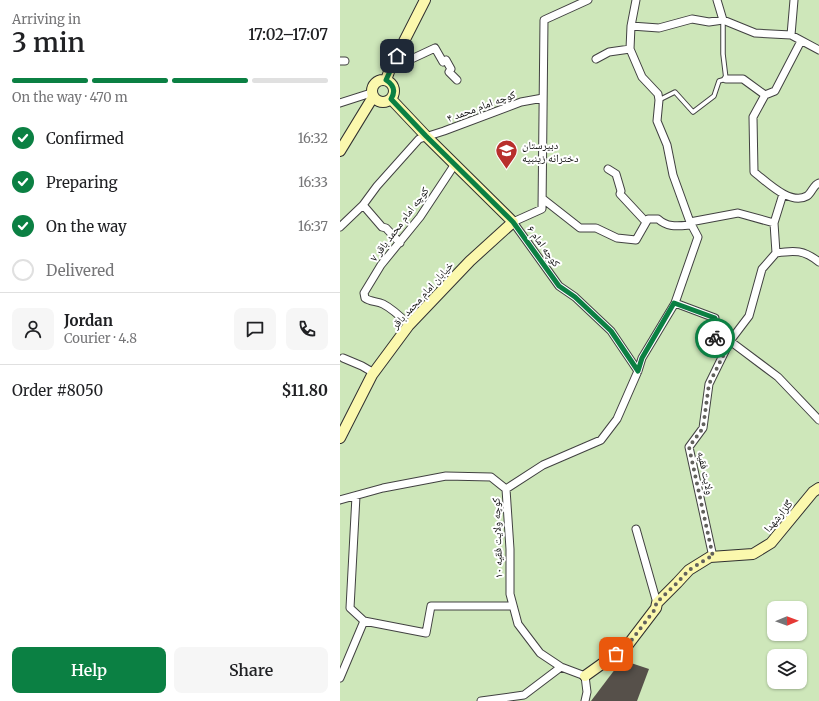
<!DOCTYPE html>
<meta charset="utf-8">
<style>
body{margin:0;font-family:Merriweather,"Noto Naskh Arabic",serif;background:#f6f6f6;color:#202124;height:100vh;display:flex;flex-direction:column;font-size:15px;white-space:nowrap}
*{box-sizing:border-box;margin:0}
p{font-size:13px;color:#757577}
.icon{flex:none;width:22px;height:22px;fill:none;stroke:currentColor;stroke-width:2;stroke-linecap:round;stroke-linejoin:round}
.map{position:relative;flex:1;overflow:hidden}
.sheet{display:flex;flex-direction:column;background:#fff;width:340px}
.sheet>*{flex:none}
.needle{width:26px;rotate:89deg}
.buttons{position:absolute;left:427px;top:601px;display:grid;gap:8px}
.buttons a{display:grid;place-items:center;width:40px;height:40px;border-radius:8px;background:#fff;box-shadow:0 1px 3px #0004;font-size:20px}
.pin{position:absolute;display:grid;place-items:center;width:34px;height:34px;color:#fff;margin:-17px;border-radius:8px;box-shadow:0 2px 6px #0006}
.courier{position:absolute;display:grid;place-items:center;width:40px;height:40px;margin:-20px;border:3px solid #0b8043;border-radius:50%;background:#fff;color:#222;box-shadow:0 1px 5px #0007}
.overview em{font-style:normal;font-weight:600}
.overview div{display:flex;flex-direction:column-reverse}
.overview{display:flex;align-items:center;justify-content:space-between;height:68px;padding:0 12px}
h1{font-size:26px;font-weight:600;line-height:30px}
.bar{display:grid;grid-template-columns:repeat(4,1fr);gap:6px 4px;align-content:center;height:48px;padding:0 12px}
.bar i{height:5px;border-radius:3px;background:#e0e0e0}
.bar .selected{background:#0b8043}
.bar p{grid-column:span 4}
.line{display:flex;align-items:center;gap:10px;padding:0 12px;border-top:1px solid #e0e0e0}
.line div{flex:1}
.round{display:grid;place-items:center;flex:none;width:42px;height:42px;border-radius:8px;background:#f6f6f6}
ol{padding:0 12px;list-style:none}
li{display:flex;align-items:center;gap:12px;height:44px}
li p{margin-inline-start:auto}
li .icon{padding:4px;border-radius:50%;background:#0b8043;color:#fff;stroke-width:4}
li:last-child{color:#757577}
li i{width:22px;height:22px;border:2px solid #e0e0e0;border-radius:50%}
.cta{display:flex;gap:8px;margin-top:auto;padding:8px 12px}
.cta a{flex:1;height:46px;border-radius:8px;background:#0b8043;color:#fff;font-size:16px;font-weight:600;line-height:46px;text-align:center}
.cta a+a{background:#f6f6f6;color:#202124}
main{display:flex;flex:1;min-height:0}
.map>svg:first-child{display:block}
.green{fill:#cee7ba;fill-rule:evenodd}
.building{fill:#56504a}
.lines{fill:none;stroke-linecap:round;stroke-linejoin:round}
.lane-casing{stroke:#414141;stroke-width:5.5}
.street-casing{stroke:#414141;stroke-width:9}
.secondary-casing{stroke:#303030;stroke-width:12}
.lane{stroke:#fff;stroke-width:3.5}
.street{stroke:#fff;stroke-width:7}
.secondary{stroke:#fbf8ad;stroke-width:10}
.done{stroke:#62615d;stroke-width:4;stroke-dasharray:0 7.2}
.route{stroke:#0b8043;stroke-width:5}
.labels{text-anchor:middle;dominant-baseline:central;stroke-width:4;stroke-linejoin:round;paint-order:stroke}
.street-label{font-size:11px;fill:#0e0e0e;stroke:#fff}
.poi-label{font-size:11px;fill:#0e0e0e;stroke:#fff;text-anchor:start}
</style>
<main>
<section class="sheet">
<div class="overview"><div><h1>3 min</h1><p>Arriving in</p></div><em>17:02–17:07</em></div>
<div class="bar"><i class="selected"></i><i class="selected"></i><i class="selected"></i><i></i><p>On the way · 470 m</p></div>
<ol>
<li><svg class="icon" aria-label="check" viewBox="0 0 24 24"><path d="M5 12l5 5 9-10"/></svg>Confirmed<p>16:32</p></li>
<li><svg class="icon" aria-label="check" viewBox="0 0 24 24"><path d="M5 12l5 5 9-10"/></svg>Preparing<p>16:33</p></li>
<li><svg class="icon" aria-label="check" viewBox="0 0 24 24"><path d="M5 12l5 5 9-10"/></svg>On the way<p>16:37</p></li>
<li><i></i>Delivered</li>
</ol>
<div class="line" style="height:72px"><a class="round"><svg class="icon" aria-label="person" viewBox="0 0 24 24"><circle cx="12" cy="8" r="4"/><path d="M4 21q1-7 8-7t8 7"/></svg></a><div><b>Jordan</b><p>Courier · 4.8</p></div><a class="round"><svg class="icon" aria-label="chat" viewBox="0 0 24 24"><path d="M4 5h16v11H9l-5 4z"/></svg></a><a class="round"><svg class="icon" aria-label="phone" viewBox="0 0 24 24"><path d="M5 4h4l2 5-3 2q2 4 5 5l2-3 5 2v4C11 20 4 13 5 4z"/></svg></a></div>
<div class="line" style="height:52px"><div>Order #8050</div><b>$11.80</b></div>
<div class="cta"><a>Help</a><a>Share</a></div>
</section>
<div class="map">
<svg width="479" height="701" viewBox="0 0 479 701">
<rect width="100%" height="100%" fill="#fefcef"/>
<path class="green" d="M0 0H479V701H0ZM434 608H460V634H434ZM434 656H460V682H434Z"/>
<path class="building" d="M282 660 309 669 297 701H251Z"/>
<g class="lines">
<defs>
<path id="lane" d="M319 100 335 92 353 112 374 96 379 81 386 79 383 54V21"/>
<path id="street" d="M248 0 204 20 202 209 173 222 219 286 235 297 271 331 298 371
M377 0 383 20
M291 26 319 28 352 19 369 22 383 20 415 33 451 35 479 50
M451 35 454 0
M256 59 269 52 290 49
M0 61H5
M50 69 95 48 103 62 106 60 111 69 109 72 117 80
M386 79H403L425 95 413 117 414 172C426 181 450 206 467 196 472 193 473 185 479 183
M425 95 435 91 461 41
M0 103 31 93
M268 169 276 174 281 191 280 194 306 222
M203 199 240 228H256L277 238 296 240 308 219H318C328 228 338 226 352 225
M23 205 42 227 46 228 60 243
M350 222 398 213 434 223 443 194
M0 227 23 205 37 186 79 139 104 131 181 102 203 98
M436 253C455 250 464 250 479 262
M335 303 375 318 374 348 384 353
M69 325C61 317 53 309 43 304 37 301 30 302 25 298L24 293 41 265 80 217 115 164
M390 341 438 377 479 420
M3 358 22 366 34 373
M166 489 203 465 261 440 277 419 298 371 302 358 335 303 358 237 350 222 333 175 327 145 317 121 319 100 318 94 302 77 290 49 291 26 296 0
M0 500 43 488 106 476 151 477 166 489 170 549V594L178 624 200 653 221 667 245 676 247 692 245 701
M296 529 317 603
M373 557 349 447 363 428 369 384 390 341 409 316 422 269 436 253 434 223
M24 621 86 633 91 606H173
M0 678 24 621 10 608 16 496
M141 701 184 695 221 667"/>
<path id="secondary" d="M32 91a11 11 0 1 1 22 0a11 11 0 1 1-22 0Z
M46 80 50 69 85 0
M0 151 33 97
M0 438 32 375 69 325 130 261 173 222 86 136 51 99
M245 676 287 646 316 608 317 603 337 583 349 570 370 557 413 554 431 543 473 492 479 488"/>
</defs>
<use href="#lane" class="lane-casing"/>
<use href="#street" class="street-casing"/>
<use href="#secondary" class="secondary-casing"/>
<use href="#lane" class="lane"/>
<use href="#street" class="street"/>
<use href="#secondary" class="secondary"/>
</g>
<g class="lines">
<path class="done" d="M276 654 287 646 316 608V603L337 583 349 570 370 557H373L349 447 363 428 369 384 384 354 374 348 375 338"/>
<path class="route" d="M57 56 46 80C54 85 56 91 51 99L86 136 173 222 219 286 235 297 271 331 298 371 302 358 334 303 375 318V338"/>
</g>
<defs>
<symbol id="school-pin" viewBox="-11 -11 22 30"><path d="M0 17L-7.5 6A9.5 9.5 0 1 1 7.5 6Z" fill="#b82f2c" stroke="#fff"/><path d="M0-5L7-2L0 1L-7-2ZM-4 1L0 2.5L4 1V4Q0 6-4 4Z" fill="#fff"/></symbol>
</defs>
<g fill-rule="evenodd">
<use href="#school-pin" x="154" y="138" width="25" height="34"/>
</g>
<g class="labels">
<g class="street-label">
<text transform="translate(141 106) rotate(-20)">کوچه امام محمد ۴</text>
<text transform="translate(59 224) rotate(-53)">کوچه امام محمد باقر ۷</text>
<text transform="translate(204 246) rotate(54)">کوچه امام ۶</text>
<text transform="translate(82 295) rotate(-48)">خیابان امام محمد باقر</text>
<text transform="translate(366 473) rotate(78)">ولایت فقیه</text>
<text transform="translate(438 516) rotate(-50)">گلزارشهدا</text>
<text transform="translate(157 538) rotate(-92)">کوچه ولایت فقیه ۱۰</text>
</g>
<g class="poi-label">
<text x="182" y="145">دبیرستان<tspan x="182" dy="13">دخترانه زینبیه</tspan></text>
</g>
</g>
</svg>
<div class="buttons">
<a><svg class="needle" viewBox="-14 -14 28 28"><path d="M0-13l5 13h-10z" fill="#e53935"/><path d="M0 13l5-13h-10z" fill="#757577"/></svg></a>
<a><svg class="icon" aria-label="layers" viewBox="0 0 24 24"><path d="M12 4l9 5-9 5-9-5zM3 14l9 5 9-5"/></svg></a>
</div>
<div class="pin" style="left:276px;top:654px;background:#ea580c"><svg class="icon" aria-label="bag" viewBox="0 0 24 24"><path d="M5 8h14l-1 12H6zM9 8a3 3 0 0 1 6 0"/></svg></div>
<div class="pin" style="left:57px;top:56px;background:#1f2937"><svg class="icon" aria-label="home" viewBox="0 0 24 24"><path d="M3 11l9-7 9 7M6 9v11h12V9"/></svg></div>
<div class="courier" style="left:375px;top:338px"><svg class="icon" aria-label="bike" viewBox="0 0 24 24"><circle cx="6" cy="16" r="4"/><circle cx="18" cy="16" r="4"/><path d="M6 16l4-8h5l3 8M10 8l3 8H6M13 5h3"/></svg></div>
</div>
</main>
